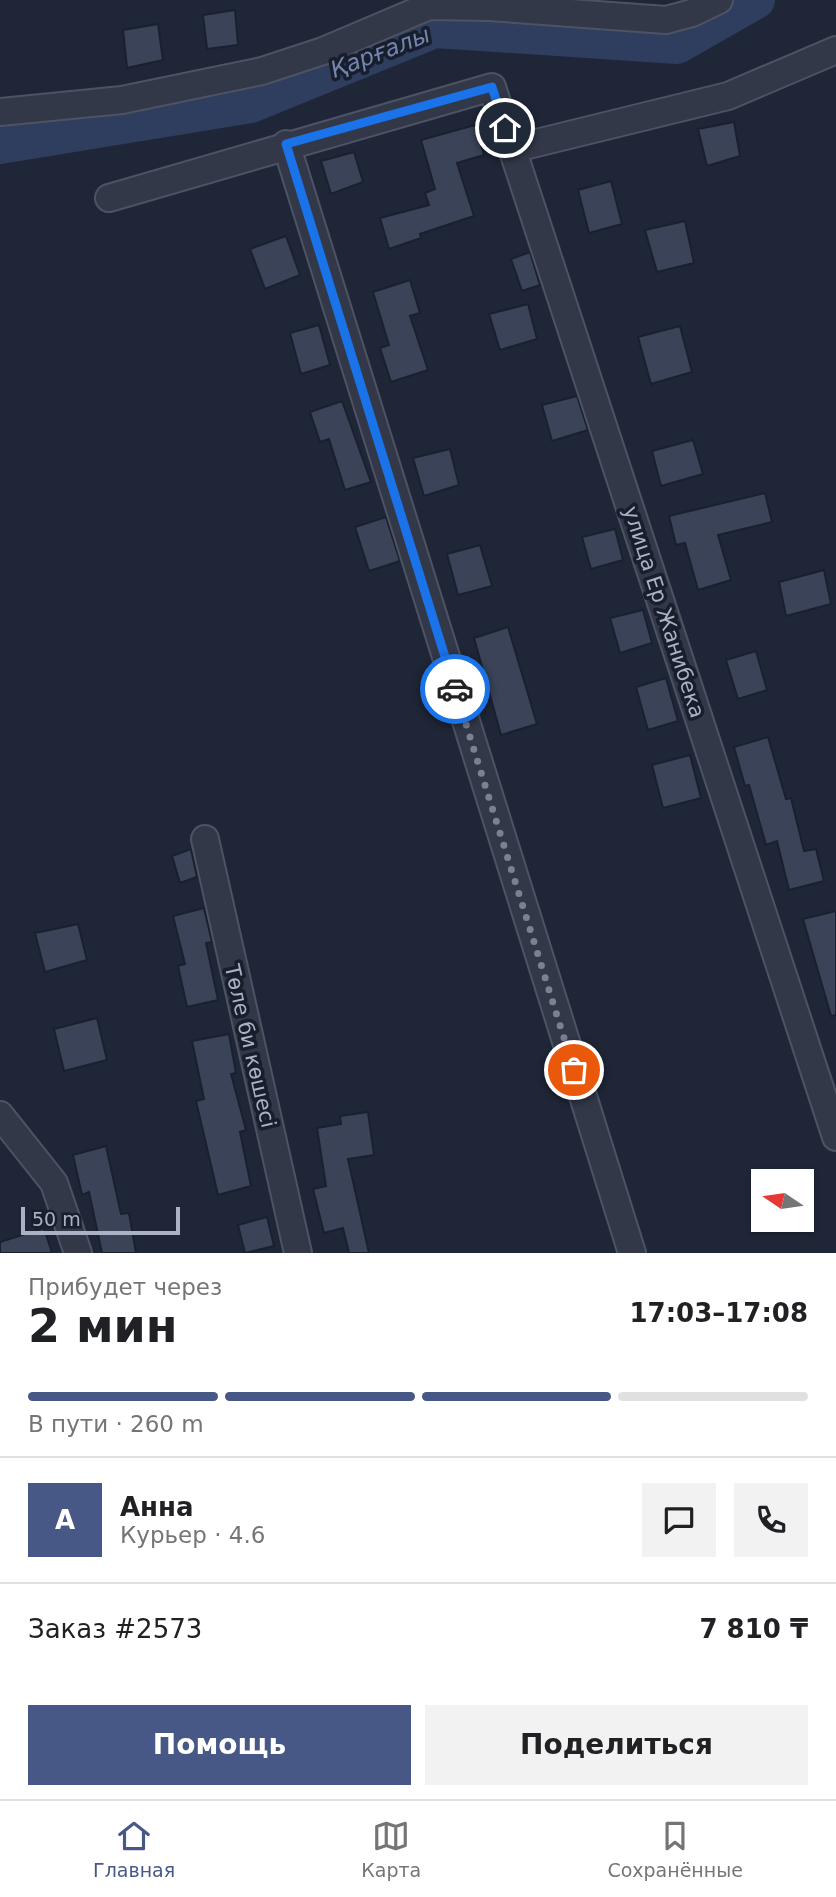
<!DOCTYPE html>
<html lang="ru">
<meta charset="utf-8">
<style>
body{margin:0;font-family:"DejaVu Sans",sans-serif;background:#f2f2f2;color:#202124;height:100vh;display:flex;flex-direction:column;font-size:26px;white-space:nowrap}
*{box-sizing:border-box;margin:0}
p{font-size:23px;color:#757577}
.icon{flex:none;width:38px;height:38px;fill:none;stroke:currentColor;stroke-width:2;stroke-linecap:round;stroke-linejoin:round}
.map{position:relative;height:1253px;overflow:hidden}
.panel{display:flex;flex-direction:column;background:#fff;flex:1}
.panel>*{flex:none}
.needle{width:46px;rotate:283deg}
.tools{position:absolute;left:751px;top:1169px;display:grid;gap:14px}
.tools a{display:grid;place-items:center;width:63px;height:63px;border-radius:0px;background:#fff;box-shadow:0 2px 5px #0004;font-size:35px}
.scale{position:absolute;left:21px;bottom:18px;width:159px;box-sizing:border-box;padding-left:7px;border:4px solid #acb2c5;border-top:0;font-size:19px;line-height:24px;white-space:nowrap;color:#acb2c5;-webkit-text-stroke:5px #181e2c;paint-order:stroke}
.pin{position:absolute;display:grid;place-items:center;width:60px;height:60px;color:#fff;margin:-30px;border:4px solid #fff;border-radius:50%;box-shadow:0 2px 7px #0007}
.courier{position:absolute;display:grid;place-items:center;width:70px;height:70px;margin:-35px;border:5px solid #1a73e8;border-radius:50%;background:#fff;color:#222;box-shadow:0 2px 9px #0007}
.head em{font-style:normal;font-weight:700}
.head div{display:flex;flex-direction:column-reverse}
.head{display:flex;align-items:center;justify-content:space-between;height:119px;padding:0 28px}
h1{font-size:46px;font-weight:700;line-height:52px}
.bar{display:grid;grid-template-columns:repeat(4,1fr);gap:10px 7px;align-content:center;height:84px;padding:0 28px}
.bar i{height:9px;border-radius:5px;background:#e0e0e0}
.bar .on{background:#485886}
.bar p{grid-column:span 4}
.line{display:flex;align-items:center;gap:18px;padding:0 28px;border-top:2px solid #e0e0e0}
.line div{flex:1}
.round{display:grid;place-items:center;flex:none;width:74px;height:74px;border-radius:0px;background:#f2f2f2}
.primary-button{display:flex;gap:14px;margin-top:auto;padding:14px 28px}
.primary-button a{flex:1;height:80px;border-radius:0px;background:#485886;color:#fff;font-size:28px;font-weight:700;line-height:80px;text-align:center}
.primary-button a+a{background:#f2f2f2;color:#202124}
.tab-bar{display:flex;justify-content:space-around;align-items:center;height:98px;border-top:2px solid #e0e0e0;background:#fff;font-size:19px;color:#757577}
.tab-bar a{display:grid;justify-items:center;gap:4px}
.tab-bar .on{color:#485886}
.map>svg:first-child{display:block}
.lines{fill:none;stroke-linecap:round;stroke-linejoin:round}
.river{stroke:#2f3d5e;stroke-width:38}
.building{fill:#3a4358;stroke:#1a202e;stroke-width:2}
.minor-casing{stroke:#4d5363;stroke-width:30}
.minor{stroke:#323848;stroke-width:26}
.done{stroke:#7b8193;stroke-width:7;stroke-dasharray:0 12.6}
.route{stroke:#1a73e8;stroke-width:9}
.labels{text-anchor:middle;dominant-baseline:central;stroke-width:7;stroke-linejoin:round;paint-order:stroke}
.street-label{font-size:21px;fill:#acb2c5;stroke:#181e2c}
.water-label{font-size:23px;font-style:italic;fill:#7385af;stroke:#181e2c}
</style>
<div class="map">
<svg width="836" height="1253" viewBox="0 0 836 1253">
<rect width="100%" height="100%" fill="#1f2637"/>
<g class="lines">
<path class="river" d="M0 145 251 104 435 29 677 45 756 0"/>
</g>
<path class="building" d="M235 10 238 45 207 49 203 15Z
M158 24 163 60 127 68 123 30Z
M734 122 740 156 707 166 698 129Z
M475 125 484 155 457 163 474 216 420 234 421 238 389 249 380 218 429 205 425 193 435 189 421 140Z
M354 152 363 182 331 194 321 161Z
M611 181 622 224 589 233 578 190Z
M685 221 694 263 657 272 645 230Z
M286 236 300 275 265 289 250 249Z
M530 252 540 285 522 291 511 259Z
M410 280 420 313 410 316 428 370 391 382 380 348 389 345 373 292Z
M528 304 537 339 500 350 489 314Z
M319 325 330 365 301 374 290 333Z
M680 326 692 372 651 384 638 337Z
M577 396 588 430 552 441 542 405Z
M342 401 371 482 345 490 329 439 320 442 310 412Z
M693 440 703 474 661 486 652 451Z
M450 449 459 485 424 496 413 458Z
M765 493 772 522 718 535 731 580 698 590 685 543 676 545 669 516Z
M386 517 400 561 369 571 355 527Z
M615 529 623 560 591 569 582 537Z
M480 545 492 586 458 595 447 554Z
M824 570 831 604 786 616 779 582Z
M643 610 652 643 620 653 610 618Z
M508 627 537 724 501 735 474 638Z
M756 651 767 690 738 699 726 660Z
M666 678 678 721 648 730 636 687Z
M768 737 786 799 791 798 804 851 816 849 824 881 789 890 777 841 766 845 749 785 745 786 734 747Z
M690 755 701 798 663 808 652 765Z
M191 849 197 877 180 883 172 856Z
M204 908 212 942 206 943 218 1000 187 1007 178 966 185 964 173 916Z
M836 911V1015L831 1016 803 919Z
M78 924 87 960 45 972 35 933Z
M97 1018 107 1060 64 1071 54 1029Z
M229 1034 236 1073 231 1074 246 1130 240 1132 251 1186 218 1195 196 1101 204 1099 192 1041Z
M368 1112 374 1155 348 1159 369 1253H349L343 1228 324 1233 313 1189 326 1186 317 1128 341 1124 340 1116Z
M106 1146 121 1214 129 1213 136 1253H102L89 1192 82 1195 73 1155Z
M267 1217 274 1246 245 1253 238 1225Z
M44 1228 52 1253H0V1242Z"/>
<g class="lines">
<defs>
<path id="minor" d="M0 112 122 100 262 71 323 51 429 6 489 7 666 20 692 13 719 0
M286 144 632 1253
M512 149 728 96 836 50
M109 198 492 87 836 1137
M205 839 298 1253
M0 1115 54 1183 78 1253"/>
</defs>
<use href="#minor" class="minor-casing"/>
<use href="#minor" class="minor"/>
</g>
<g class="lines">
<path class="done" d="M455 689 574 1070"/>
<path class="route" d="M455 689 286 144 492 87 505 128"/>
</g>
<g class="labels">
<g class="street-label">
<text transform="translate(664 612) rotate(72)">улица Ер Жанибека</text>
<text transform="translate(250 1046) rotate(77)">Төле би көшесі</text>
</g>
<g class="water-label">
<text transform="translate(380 52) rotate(-21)">Қарғалы</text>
</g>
</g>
</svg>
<div class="tools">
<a><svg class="needle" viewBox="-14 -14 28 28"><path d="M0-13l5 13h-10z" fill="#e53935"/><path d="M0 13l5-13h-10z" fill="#757577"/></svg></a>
</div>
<div class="scale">50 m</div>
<div class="pin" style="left:574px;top:1070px;background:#ea580c"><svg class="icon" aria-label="bag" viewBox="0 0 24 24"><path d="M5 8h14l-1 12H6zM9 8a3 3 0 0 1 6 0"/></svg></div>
<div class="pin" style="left:505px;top:128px;background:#1f2937"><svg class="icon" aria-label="home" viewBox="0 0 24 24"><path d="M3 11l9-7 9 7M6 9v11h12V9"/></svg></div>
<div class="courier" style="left:455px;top:689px"><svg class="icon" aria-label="car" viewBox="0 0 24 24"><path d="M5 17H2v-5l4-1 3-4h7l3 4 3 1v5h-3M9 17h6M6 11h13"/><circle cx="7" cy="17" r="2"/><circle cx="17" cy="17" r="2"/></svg></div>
</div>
<section class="panel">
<div class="head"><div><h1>2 мин</h1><p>Прибудет через</p></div><em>17:03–17:08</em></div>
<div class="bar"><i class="on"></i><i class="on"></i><i class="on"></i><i></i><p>В пути · 260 m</p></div>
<div class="line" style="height:126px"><b class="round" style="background:#485886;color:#fff">А</b><div><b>Анна</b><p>Курьер · 4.6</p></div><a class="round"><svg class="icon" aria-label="chat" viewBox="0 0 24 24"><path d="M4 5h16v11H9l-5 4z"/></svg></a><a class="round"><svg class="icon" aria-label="phone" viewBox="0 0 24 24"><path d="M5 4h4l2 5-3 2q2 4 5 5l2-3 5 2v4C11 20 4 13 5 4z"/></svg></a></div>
<div class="line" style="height:91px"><div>Заказ #2573</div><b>7 810 ₸</b></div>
<div class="primary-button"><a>Помощь</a><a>Поделиться</a></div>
</section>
<nav class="tab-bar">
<a class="on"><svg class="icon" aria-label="home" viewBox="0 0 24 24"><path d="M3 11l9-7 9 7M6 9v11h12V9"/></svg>Главная</a>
<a><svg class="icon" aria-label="map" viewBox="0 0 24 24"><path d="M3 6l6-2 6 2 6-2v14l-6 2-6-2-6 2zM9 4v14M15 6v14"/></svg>Карта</a>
<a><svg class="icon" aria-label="saved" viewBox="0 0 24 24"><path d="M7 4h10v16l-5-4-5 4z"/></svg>Сохранённые</a>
</nav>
